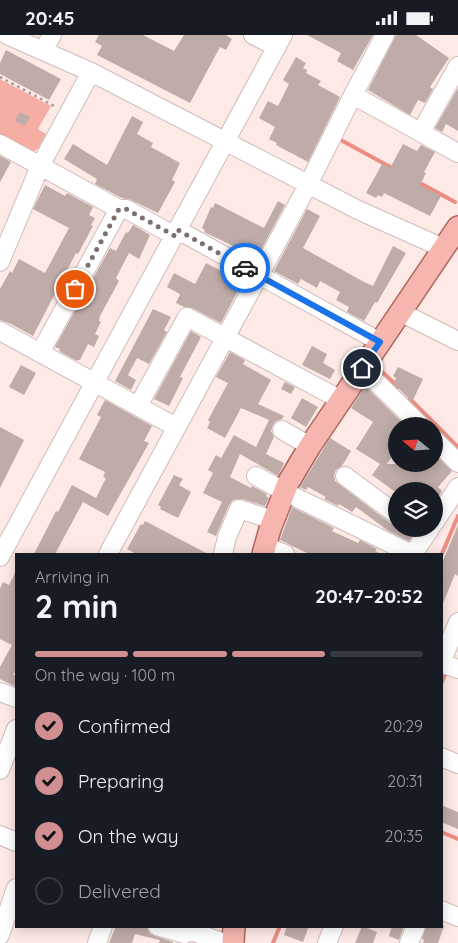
<!DOCTYPE html>
<meta charset="utf-8">
<style>
body{margin:0;font-family:Quicksand,sans-serif;background:#20242c;color:#f1f3f6;height:100vh;display:flex;flex-direction:column;font-size:19px;white-space:nowrap}
*{box-sizing:border-box;margin:0}
p{font-size:16px;color:#9ea1a6}
.icon{flex:none;width:28px;height:28px;fill:none;stroke:currentColor;stroke-width:2;stroke-linecap:round;stroke-linejoin:round}
.map{position:relative;flex:1;overflow:hidden}
.sheet{position:absolute;left:15px;top:518px;width:428px;height:375px;display:flex;flex-direction:column;background:#171b24;border-radius:0px;box-shadow:0 2px 12px #0003}
.sheet>*{flex:none}
.needle{width:32px;rotate:288deg}
.tools{position:absolute;left:388px;top:382px;display:grid;gap:10px}
.tools a{display:grid;place-items:center;width:55px;height:55px;border-radius:50%;background:#171b24;box-shadow:0 2px 12px #0003;font-size:25px}
.pin{position:absolute;display:grid;place-items:center;width:42px;height:42px;color:#fff;margin:-21px;border:2px solid #fff;border-radius:50%;box-shadow:0 1px 5px #0007}
.courier{position:absolute;display:grid;place-items:center;width:50px;height:50px;margin:-25px;border:4px solid #1a73e8;border-radius:50%;background:#fff;color:#222;box-shadow:0 1px 6px #0007}
.overview em{font-style:normal;font-weight:700}
.overview div{display:flex;flex-direction:column-reverse}
.overview{display:flex;align-items:center;justify-content:space-between;height:85px;padding:0 20px}
h1{font-size:32px;font-weight:700;line-height:38px}
.bar{display:grid;grid-template-columns:repeat(4,1fr);gap:8px 5px;align-content:center;height:60px;padding:0 20px}
.bar i{height:6px;border-radius:4px;background:#363941}
.bar .selected{background:#d18f91}
.bar p{grid-column:span 4}
ol{padding:0 20px;list-style:none}
li{display:flex;align-items:center;gap:15px;height:55px}
li p{margin-inline-start:auto}
li .icon{padding:5px;border-radius:50%;background:#d18f91;color:#111;stroke-width:4}
li:last-child{color:#9ea1a6}
li i{width:28px;height:28px;border:2px solid #363941;border-radius:50%}
.status{display:flex;justify-content:space-between;align-items:center;height:35px;padding:0 25px;background:#171b24;direction:ltr}
.status svg{height:14px;fill:currentColor}
.map>svg:first-child{display:block}
.green{fill:#f6aea4}
.lines{fill:none;stroke-linecap:round;stroke-linejoin:round}
.stream{stroke:#ed8d82;stroke-width:4}
.building{fill:#bfaca9}
.minor-casing{stroke:#cfbcb9;stroke-width:20}
.major-casing{stroke:#af675e;stroke-width:24}
.path{stroke:#a79896;stroke-width:2.5;stroke-dasharray:2.5 4;stroke-linecap:butt}
.minor{stroke:#fff;stroke-width:18}
.major{stroke:#f6b6af;stroke-width:21}
.done{stroke:#7c6f6e;stroke-width:5;stroke-dasharray:0 9}
.route{stroke:#1a73e8;stroke-width:6}
</style>
<div class="status"><b>20:45</b><svg viewBox="0 0 49 12"><path d="M0 12V9h3v3zM5 12V6h3v6zM10 12V3h3v9zM15 12V0h3v12zM26 1h20v11H26zM47 4h2v5h-2z"/></svg></div>
<div class="map">
<svg width="458" height="908" viewBox="0 0 458 908">
<rect width="100%" height="100%" fill="#fde9e6"/>
<path class="green" d="M0 44 51 71 38 94 46 99 38 114 31 118 0 101Z"/>
<g class="lines">
<path class="stream" d="M339 104 394 134
M418 147 455 167
M376 331 398 352
M410 364 458 412
M441 521 458 481
M441 649 447 635
M441 797 458 804
M273 908 280 891"/>
</g>
<path class="building" d="M99 0H143L174 16 184 0H226L232 4 226 15 220 12 190 68 97 20 102 11 95 7Z
M307 0H373L353 35 337 26 341 18Z
M396 0H416L449 23 430 52 433 54 425 68 418 65 410 80 368 55Z
M6 15 61 44 49 65 0 39V28Z
M296 22 306 28 303 33 307 35 306 38 321 46 318 50 340 62 308 127 276 110 277 108 269 104 275 92 259 83 268 66 278 71 289 49 283 45Z
M458 53V96L446 89 442 97 435 93Z
M20 77 30 82 25 91 15 86Z
M132 81 143 87 137 99 153 108 151 112 180 128 172 145 175 147 158 178 131 165 122 163 95 149 97 144 64 124 73 109 107 130Z
M403 109 417 116 421 110 435 117 424 137 426 138 420 150 441 161 430 181 384 158 382 162 378 160 376 163 366 158 382 129 390 133Z
M0 121 11 127 0 147Z
M45 150 65 161 67 158 93 172 89 180 95 183 91 190 93 191 78 219 76 218 33 301 11 289 0 285V254L10 236 12 238 19 224 45 238 69 193 33 174Z
M278 166 285 170 255 226 246 221 248 218 204 197 205 195 202 193 211 172 213 173 215 168 264 193Z
M307 174 320 181 303 213 364 247 373 251 393 211 406 218 377 268 375 267 364 286 347 277 349 272 336 265 340 257 320 246 317 253 301 244 298 249 274 236Z
M133 190 150 200 139 224 129 218 116 243 119 246 100 281 99 286 101 287 95 299 99 301 94 312 88 309 80 325H78L77 326 59 316 60 314 55 312 110 213 116 216 126 197 128 198Z
M206 228 227 239 226 242 241 250 221 288 192 273 184 272 176 268 180 259 167 252 174 238 195 249Z
M153 274 171 282 164 295 167 297 149 329 137 323 128 340 136 345 131 355 115 346Z
M191 296 201 302 180 342 183 343 169 371 154 364Z
M312 311 327 319 323 328 335 335 330 344 302 330Z
M230 317 245 325 243 329 271 345 258 369 284 381 282 384 276 386 273 390 271 396 274 402 266 419 284 428 278 441 240 419 230 442 251 453 252 451 267 459 266 461 269 463 265 471 242 464 233 465 229 470 216 501 207 497 222 467 203 458 213 438 208 435 216 420 221 423 234 400 256 412 269 385 241 373 225 403 207 393 210 387 208 385 228 348 216 342Z
M21 330 36 338 24 360 9 352Z
M398 332 423 344 412 367 394 349 396 343 393 341Z
M285 347 295 352 291 359 281 354Z
M365 351 406 391H396V416L387 429H434V419L452 436 438 452 442 456 434 469V456H394L372 440 380 429 356 414 373 387 351 373Z
M302 363 318 372 306 392 291 383Z
M105 365 152 391 144 406 149 408 108 481 83 467 55 519H34L56 476 58 477 72 450 96 463 106 443 103 442 105 437 79 424 101 382 97 380Z
M0 392 24 405 0 453Z
M330 403 351 416 342 431 336 435 334 440 335 446 390 488 396 489V494H411L415 497 409 506 387 495 356 472 352 477 339 469 338 471 324 464 326 462 308 452 306 455 300 452Z
M174 440 183 444 179 450 191 457 178 483 160 474 161 472 158 470Z
M292 472 334 493 332 496 358 508 360 505 377 514 375 516 381 519H309L280 505Z
M145 486 149 488 208 519H136L127 514 141 489 143 490Z
M458 490V541L455 539 441 573V530Z
M16 536V635L13 640 16 641V652L0 644V632L12 610 0 604V553L3 547 9 550Z
M441 770 458 777V794L441 787Z
M116 891 147 892 150 899 173 907V908H159L160 905 135 899 132 908H109Z
M287 891H309L303 907 284 900Z
M362 891 377 897 373 908H355Z
M392 891H404L399 905 389 901Z
M426 891H444L438 908H423L424 905 422 904Z"/>
<g class="lines">
<defs>
<path id="minor" d="M7 0 91 37 358 175 443 213
M253 0 277 12
M43 16 52 0
M353 60 458 118
M421 97 458 31
M0 109 119 174 40 318
M119 174H126L175 201
M178 195 380 307
M0 227 40 131 91 37
M400 277 458 306
M0 296 176 392
M362 333 421 391
M138 371 187 282 341 365
M282 395 310 411
M434 404 458 428
M256 441 285 457 412 519
M345 441 396 479
M434 488 458 452
M265 511 285 519
M108 519 308 150 353 60 385 0
M223 519 227 502 239 474 273 485
M413 519 430 494
M0 522 283 0
M441 628 458 587
M441 628 458 634
M0 657 16 663
M441 722 458 729
M0 735 16 694
M0 800 16 807
M441 875 458 882
M157 891 185 899
M186 894 224 908
M0 900 16 853
M97 908 103 891
M327 908 334 891
M409 908 416 891"/>
<path id="major" d="M263 519 270 494 288 448 310 411 458 192
M233 908 234 891"/>
</defs>
<use href="#minor" class="minor-casing"/>
<use href="#major" class="major-casing"/>
<path class="path" d="M0 42 56 72"/>
<use href="#minor" class="minor"/>
<use href="#major" class="major"/>
</g>
<g class="lines">
<path class="done" d="M75 254 119 174H126L175 201 178 195 245 233"/>
<path class="route" d="M245 233 380 307 362 333"/>
</g>
</svg>
<div class="tools">
<a><svg class="needle" viewBox="-14 -14 28 28"><path d="M0-13l5 13h-10z" fill="#e53935"/><path d="M0 13l5-13h-10z" fill="#9ea1a6"/></svg></a>
<a><svg class="icon" aria-label="layers" viewBox="0 0 24 24"><path d="M12 4l9 5-9 5-9-5zM3 14l9 5 9-5"/></svg></a>
</div>
<div class="pin" style="left:75px;top:254px;background:#ea580c"><svg class="icon" aria-label="bag" viewBox="0 0 24 24"><path d="M5 8h14l-1 12H6zM9 8a3 3 0 0 1 6 0"/></svg></div>
<div class="pin" style="left:362px;top:333px;background:#1f2937"><svg class="icon" aria-label="home" viewBox="0 0 24 24"><path d="M3 11l9-7 9 7M6 9v11h12V9"/></svg></div>
<div class="courier" style="left:245px;top:233px"><svg class="icon" aria-label="car" viewBox="0 0 24 24"><path d="M5 17H2v-5l4-1 3-4h7l3 4 3 1v5h-3M9 17h6M6 11h13"/><circle cx="7" cy="17" r="2"/><circle cx="17" cy="17" r="2"/></svg></div>
<section class="sheet">
<div class="overview"><div><h1>2 min</h1><p>Arriving in</p></div><em>20:47–20:52</em></div>
<div class="bar"><i class="selected"></i><i class="selected"></i><i class="selected"></i><i></i><p>On the way · 100 m</p></div>
<ol>
<li><svg class="icon" aria-label="check" viewBox="0 0 24 24"><path d="M5 12l5 5 9-10"/></svg>Confirmed<p>20:29</p></li>
<li><svg class="icon" aria-label="check" viewBox="0 0 24 24"><path d="M5 12l5 5 9-10"/></svg>Preparing<p>20:31</p></li>
<li><svg class="icon" aria-label="check" viewBox="0 0 24 24"><path d="M5 12l5 5 9-10"/></svg>On the way<p>20:35</p></li>
<li><i></i>Delivered</li>
</ol>
</section>
</div>
